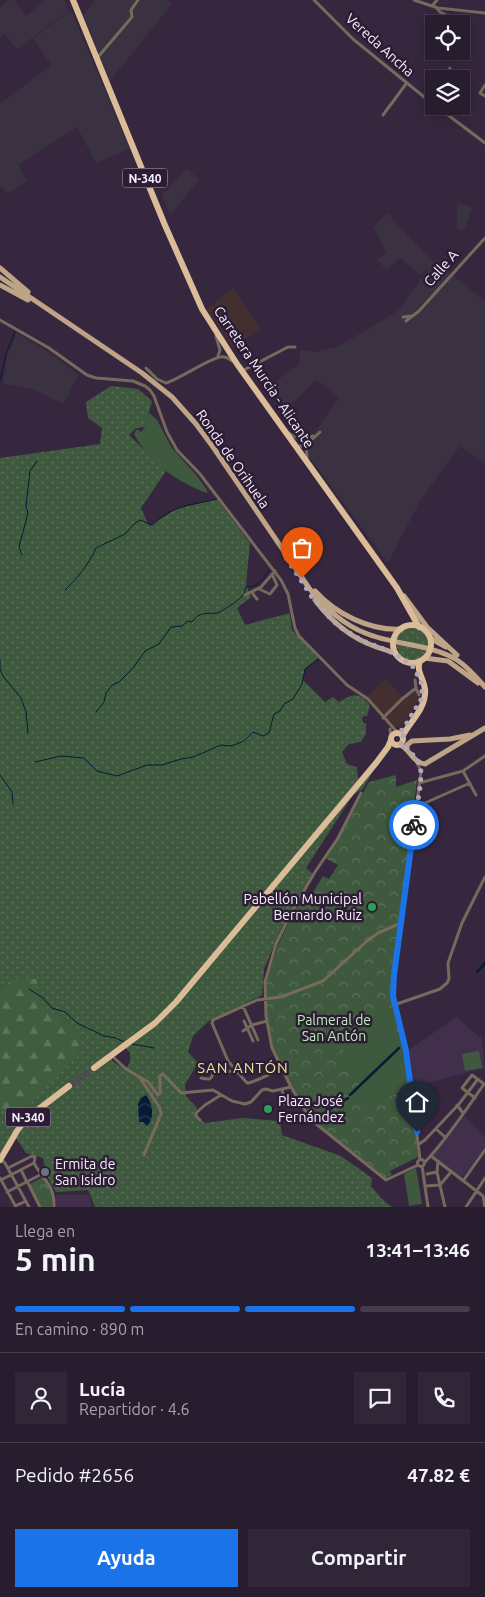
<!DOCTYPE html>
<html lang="es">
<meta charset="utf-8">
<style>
body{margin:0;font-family:Ubuntu,sans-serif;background:#302637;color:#f1f3f6;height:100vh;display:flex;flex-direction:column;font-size:19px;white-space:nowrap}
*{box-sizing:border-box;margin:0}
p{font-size:16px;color:#a5a2aa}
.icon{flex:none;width:28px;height:28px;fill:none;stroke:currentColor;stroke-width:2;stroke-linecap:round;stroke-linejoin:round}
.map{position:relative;height:1207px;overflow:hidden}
.side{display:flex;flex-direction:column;background:#281d2f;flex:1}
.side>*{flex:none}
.tools{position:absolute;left:425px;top:15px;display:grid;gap:10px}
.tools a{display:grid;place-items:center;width:45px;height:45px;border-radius:0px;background:#281d2f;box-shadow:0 2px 12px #0003,0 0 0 1px #443b4b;font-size:25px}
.pin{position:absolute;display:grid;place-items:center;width:42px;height:42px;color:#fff;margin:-51px -21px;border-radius:50% 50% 50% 0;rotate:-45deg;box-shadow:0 0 5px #0007}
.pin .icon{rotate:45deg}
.courier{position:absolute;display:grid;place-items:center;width:50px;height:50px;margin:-25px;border:4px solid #1a73e8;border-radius:50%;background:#fff;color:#222;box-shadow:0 1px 6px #0007}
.head em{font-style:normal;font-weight:700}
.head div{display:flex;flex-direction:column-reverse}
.head{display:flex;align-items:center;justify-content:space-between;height:85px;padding:0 15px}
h1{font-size:32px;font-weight:700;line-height:38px}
.bar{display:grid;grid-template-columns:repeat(4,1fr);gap:8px 5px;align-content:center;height:60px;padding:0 15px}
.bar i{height:6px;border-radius:4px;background:#443b4b}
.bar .on{background:#1a73e8}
.bar p{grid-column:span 4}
.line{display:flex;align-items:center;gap:12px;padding:0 15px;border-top:1px solid #443b4b}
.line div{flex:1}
.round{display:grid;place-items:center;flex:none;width:52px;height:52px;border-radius:0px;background:#302637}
.button{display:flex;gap:10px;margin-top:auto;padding:10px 15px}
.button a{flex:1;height:58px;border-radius:0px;background:#1a73e8;color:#fff;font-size:20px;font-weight:700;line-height:58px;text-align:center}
.button a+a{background:#302637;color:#f1f3f6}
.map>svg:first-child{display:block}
.commercial{fill:#442f30}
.industrial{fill:#3a3141}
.built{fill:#422f4c}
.grass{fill:url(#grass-dots)}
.forest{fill:url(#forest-firs)}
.park{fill:url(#park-crowns)}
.pitch{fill:#3e593d}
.water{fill:url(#water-waves)}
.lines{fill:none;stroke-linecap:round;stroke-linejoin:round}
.stream{stroke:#061b36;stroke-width:1}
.canal{stroke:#061b36;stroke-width:2.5}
.highway-tunnel{stroke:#53455c;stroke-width:6;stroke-dasharray:6 3;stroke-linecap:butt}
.minor{stroke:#766a5c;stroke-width:3}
.major{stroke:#bea487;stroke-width:5}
.highway{stroke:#dbbc98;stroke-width:6}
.done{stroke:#b3a8ba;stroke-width:5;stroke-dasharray:0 9}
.route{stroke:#1a73e8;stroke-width:6}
.leisure-dot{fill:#2e9e5b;stroke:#2c1d34;stroke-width:2}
.worship-dot{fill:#6b7280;stroke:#2c1d34;stroke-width:2}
.labels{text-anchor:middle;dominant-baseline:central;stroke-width:5;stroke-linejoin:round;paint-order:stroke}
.shield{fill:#2c1d34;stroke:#baafc1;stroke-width:1}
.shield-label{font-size:12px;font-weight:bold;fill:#f7eefd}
.street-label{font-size:14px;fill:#f7eefd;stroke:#2c1d34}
.poi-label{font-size:14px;fill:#f7eefd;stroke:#2c1d34;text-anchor:start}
.park-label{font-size:14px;fill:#baeeb9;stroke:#2c1d34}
.neighbourhood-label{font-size:15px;letter-spacing:1px;fill:#eee495;stroke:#2c1d34}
</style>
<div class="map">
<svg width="485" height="1207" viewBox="0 0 485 1207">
<defs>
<pattern id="grass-dots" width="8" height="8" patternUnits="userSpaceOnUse" patternTransform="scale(1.25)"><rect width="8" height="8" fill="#3e593d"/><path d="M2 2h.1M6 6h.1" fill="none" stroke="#5b715a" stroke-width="1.8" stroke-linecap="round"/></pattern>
<pattern id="forest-firs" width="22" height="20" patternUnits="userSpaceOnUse" patternTransform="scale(1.25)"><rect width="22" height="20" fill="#3f5d3f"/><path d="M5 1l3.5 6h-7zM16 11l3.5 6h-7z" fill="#5c755c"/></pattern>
<pattern id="park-crowns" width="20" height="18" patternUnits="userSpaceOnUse" patternTransform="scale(1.25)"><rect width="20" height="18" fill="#3e593d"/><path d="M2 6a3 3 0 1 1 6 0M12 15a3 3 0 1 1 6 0" fill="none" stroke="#5b715a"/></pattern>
<pattern id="water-waves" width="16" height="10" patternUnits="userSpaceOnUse" patternTransform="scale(1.25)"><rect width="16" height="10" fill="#061b36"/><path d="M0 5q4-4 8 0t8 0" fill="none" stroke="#2b3c54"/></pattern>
</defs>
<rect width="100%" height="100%" fill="#36273f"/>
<path class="commercial" d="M233 288 260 328 233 348 207 309Z
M386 679 402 697 415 689 419 698 412 713 400 728 391 725 368 696Z"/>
<path class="industrial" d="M8 0H14L26 16 45 0H64L68 11 17 49 4 34 0 37V8Z
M95 0H166L172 4 110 81 83 15Z
M71 10 130 149 96 163 77 127 18 165 27 181 8 193 0 186V104L51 65 33 38Z
M187 168 199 180 170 215 162 195Z
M457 202 472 207 465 229H457Z
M387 213 433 262 434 260 485 301V463L460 446 420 501 388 563 303 449 339 397 316 380 285 410 267 388 299 364 300 349 315 352 339 346 398 311 430 266 420 275 400 258 387 270 377 260 386 253 374 227Z
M17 333 50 353 79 375 63 404 35 390 3 384 7 356Z"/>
<path class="built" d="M456 1017 482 1039 485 1068 415 1086 409 1050Z
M464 1116 485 1137V1149L462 1178 432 1156Z
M56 1195H89L92 1207H56Z"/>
<path class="grass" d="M111 386 138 389 152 401 145 427 136 428 129 435 166 471 141 508 149 526 176 509 217 499 250 543 246 584 251 597 237 608 245 625 290 613 292 630 318 658 305 669 303 680 325 702 333 697 339 702C353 694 358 691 370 705L367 716H364L362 718 363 723H366V734L361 742 349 744 342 752 347 764 357 767 358 780 174 1001 112 1058V1061L126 1070 130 1061V1053L125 1047 156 1024 371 772 372 773 363 789 353 795 306 868 313 874 281 929 264 969 262 995 209 1021 193 1036 188 1052 198 1063 185 1084 186 1096 197 1108 195 1115 205 1123 242 1118 280 1121 282 1135 341 1156 372 1178 371 1186 382 1199 392 1207H95L88 1190 56 1192 46 1174 43 1158 26 1153 16 1138 29 1120 67 1084 25 1116 0 1154V458L100 444 102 428 88 418 86 402Z
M410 628C422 628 428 635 428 646L396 640 402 631Z
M396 644 427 651C420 662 409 663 400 655Z"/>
<path class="forest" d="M12 979H37V996L47 1009 80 1032 79 1052 56 1078 26 1106 0 1109V992Z"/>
<path class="park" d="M396 775V787L417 780 393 975 392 998 411 1089 418 1157 390 1171 392 1175 386 1178 311 1119 287 1078 273 1047 267 1015 266 983 278 945 294 911 302 899 307 902 323 876 329 879 338 865 325 858 338 840 369 782Z
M41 1178 45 1179 54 1196 52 1207H41L30 1184Z"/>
<path class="pitch" d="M149 413 157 420 172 448 197 476 207 490V493C178 483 148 461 134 434L137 429 141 432 145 427Z
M392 1008 410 1091 361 1103 357 1092 363 1090 336 1035Z
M479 1051 482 1068 465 1071 462 1054Z
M416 1168 422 1204 409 1206 404 1174Z"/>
<path class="water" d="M146 1095C153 1104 155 1118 147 1126L143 1122H139L138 1104 141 1098Z"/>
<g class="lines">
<path class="stream" d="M0 381 6 354 15 331
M22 555 19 547 28 513 26 506 30 471 37 461
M65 590C78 578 89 564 96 548L125 534 134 524 140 520 152 525C175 504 189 506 217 499
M0 660V669L3 676 21 698 26 712 28 733
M96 712 104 702 106 693 112 685 119 682 133 668 145 651 159 644 171 627 182 626 188 621 192 622C200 611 206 614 217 613 220 613 242 598 243 595 245 592 245 590 246 587 258 587 263 580 269 570
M35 762 61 756 84 758 97 771 117 776 147 765H162L181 759 193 757 221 745 229 746 234 745 244 741 253 732 263 736 269 733 274 714 280 711 284 704 293 699 302 684 305 669 318 659
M0 775 12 792 13 804
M29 989 43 998 52 1008 65 1012 77 1023 104 1036 116 1038 124 1042
M132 1044 154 1048"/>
<path class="canal" d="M477 972 485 963
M350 1095 399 1048
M316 1118 348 1098"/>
<path class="highway-tunnel" d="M69 1086 94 1068"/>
<path class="minor" d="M314 0 353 39 434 105
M414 0 438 8 485 13
M432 6 437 0
M436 7 440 12 467 25 461 34
M98 57 132 17 131 10 138 0
M444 79 450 68
M485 85 480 93 485 96
M431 103 434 98
M436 106 485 143
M383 115 406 84
M403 317 412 316
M0 320 49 348 87 375 96 378 133 381 145 386 150 390 154 396 167 432 177 450 200 474 281 580 288 594 295 628 299 636 347 685 368 699 397 732
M406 321 419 311 485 238
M216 336 220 350 218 356
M146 368 157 379 166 383C179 379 212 357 221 357 226 356 229 359 232 361
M242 371 288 347H295
M289 433C297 439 303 440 313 436
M297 447 306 445 305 442 302 441
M307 458 306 445 320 432
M259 589 270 594 277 585 272 574
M253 591V594L257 599
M245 595 261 587 275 571
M415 680 416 688 419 695
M383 718 402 699 416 688
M390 729 391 737
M417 762 421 772 394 975 393 996 406 1051 420 1159
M463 771 476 795
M419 783 463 771 485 756
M361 793 338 838 315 872 291 913 276 944 265 982 266 1016 272 1048 291 1087 310 1119 386 1180 418 1165
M425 803 470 783
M394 1005 440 989 447 983 449 979 448 963 462 923 485 877
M243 1006 258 1040
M244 1021 253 1041
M243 1031 252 1025 267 1021
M111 1055 126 1069 148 1082 158 1095 160 1093V1076L163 1074 181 1093 213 1090 232 1101 245 1104 251 1102 262 1090 266 1089 273 1091 291 1087
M281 1069C274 1072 253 1083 247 1083L228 1061 212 1023 213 1020 257 1000 281 997 323 981 367 941 378 933 401 923
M140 1078 160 1108 161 1114 144 1155
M201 1078C216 1081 208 1077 217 1069L238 1073
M282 1090 285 1104
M457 1105 463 1113
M200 1120 196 1116V1113L205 1105 221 1095
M436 1129 445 1137
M419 1144 425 1140 459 1104 478 1079
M431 1156 483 1196 485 1207
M0 1159 5 1163 29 1207
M417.5 1163a3.5 3.5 0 1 1 7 0a3.5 3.5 0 1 1-7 0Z
M425 1162C447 1139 465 1111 484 1084L472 1075 462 1088 475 1098
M438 1162 437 1172 445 1207
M422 1166 428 1207
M8 1168 32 1156 35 1157 34 1163
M21 1170 27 1182
M427 1174 437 1172
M0 1178 16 1207
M1 1180 34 1163C43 1180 55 1185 54 1207
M463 1181 485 1150
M28 1183 40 1207
M425 1186 440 1185 451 1172
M7 1192 40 1175
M15 1206 26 1201
M466 1207 485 1178"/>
<path class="major" d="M0 268 28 292
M0 277 142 373 172 397 196 424 213 447 309 588C325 608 342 624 365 633 393 645 432 644 457 660 468 667 476 677 485 687
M0 285 28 300
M315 591C336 614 370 631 401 629
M404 596 427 627 457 655
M315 600C330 620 349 637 374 646 381 649 389 650 396 654
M430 638 446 647
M424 658 448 661 478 683
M400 745C410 749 413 763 425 764L485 728
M407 749V745L412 741 450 739 470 735"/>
<path class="highway" d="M73 0 164 223 202 309 237 364 397 588 419 627
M393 644a19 19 0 1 1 38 0a19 19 0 1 1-38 0Z
M391 739a6 6 0 1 1 12 0a6 6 0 1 1-12 0Z
M403 735C410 722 424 710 425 694 427 682 415 672 420 661
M94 1068 155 1023 176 1002 376 763 388 747 391 740
M0 1160 17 1131 27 1118 69 1086"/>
</g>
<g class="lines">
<path class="done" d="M302 578 285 553 287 559 312 597 332 620 343 629 361 640 396 654 403 660 409 662 414 668 422 684V698L404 728 399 733 403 735 404 740 400 745C409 748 421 762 421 773 421 787 416 811 414 825"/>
<path class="route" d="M414 825 394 975 393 996 406 1051 417 1132"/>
</g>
<g class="leisure-dot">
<circle cx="372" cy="907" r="5"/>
<circle cx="268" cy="1109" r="5"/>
</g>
<circle class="worship-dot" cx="45" cy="1172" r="5"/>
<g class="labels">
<g class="shield">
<rect x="122.5" y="168.5" width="45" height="19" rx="4"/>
<rect x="5.5" y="1107.5" width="45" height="19" rx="4"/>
</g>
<g class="shield-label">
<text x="145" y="178">N-340</text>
<text x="28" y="1117">N-340</text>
</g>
<g class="street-label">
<text transform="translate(380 45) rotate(42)">Vereda Ancha</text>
<text transform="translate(441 268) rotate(-48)">Calle A</text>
<text transform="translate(264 377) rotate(56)">Carretera Murcia - Alicante</text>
<text transform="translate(233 459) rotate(55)">Ronda de Orihuela</text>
</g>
<g class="poi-label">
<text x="362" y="899" text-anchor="end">Pabellón Municipal<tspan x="362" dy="16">Bernardo Ruiz</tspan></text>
<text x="278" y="1101">Plaza José<tspan x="278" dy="16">Fernández</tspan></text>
<text x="55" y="1164">Ermita de<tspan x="55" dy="16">San Isidro</tspan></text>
</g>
<g class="park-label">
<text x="334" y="1020">Palmeral de<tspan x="334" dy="16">San Antón</tspan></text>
</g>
<g class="neighbourhood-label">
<text x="243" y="1067">SAN ANTÓN</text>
</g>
</g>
</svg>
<div class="tools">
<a><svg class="icon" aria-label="locate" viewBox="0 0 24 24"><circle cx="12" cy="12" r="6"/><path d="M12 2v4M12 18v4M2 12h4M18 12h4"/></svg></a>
<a><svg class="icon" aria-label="layers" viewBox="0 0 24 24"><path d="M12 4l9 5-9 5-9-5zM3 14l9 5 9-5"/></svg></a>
</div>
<div class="pin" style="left:302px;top:578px;background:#ea580c"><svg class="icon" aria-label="bag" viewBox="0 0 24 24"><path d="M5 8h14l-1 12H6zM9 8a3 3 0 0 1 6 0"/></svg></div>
<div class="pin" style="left:417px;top:1132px;background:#1f2937"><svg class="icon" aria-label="home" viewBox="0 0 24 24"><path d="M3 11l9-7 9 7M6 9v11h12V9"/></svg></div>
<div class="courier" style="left:414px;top:825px"><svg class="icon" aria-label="bike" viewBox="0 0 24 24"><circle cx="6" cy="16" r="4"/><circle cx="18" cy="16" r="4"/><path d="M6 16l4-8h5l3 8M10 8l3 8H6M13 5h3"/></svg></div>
</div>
<section class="side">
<div class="head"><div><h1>5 min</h1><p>Llega en</p></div><em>13:41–13:46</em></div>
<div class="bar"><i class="on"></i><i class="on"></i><i class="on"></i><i></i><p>En camino · 890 m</p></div>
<div class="line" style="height:90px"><a class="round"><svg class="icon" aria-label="person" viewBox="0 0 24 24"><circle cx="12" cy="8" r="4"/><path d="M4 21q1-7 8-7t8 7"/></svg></a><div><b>Lucía</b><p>Repartidor · 4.6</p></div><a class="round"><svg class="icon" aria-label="chat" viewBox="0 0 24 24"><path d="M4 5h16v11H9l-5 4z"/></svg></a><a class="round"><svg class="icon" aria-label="phone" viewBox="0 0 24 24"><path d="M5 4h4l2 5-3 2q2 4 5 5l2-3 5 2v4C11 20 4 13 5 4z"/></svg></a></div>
<div class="line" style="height:65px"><div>Pedido #2656</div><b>47.82 €</b></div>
<div class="button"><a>Ayuda</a><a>Compartir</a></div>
</section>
